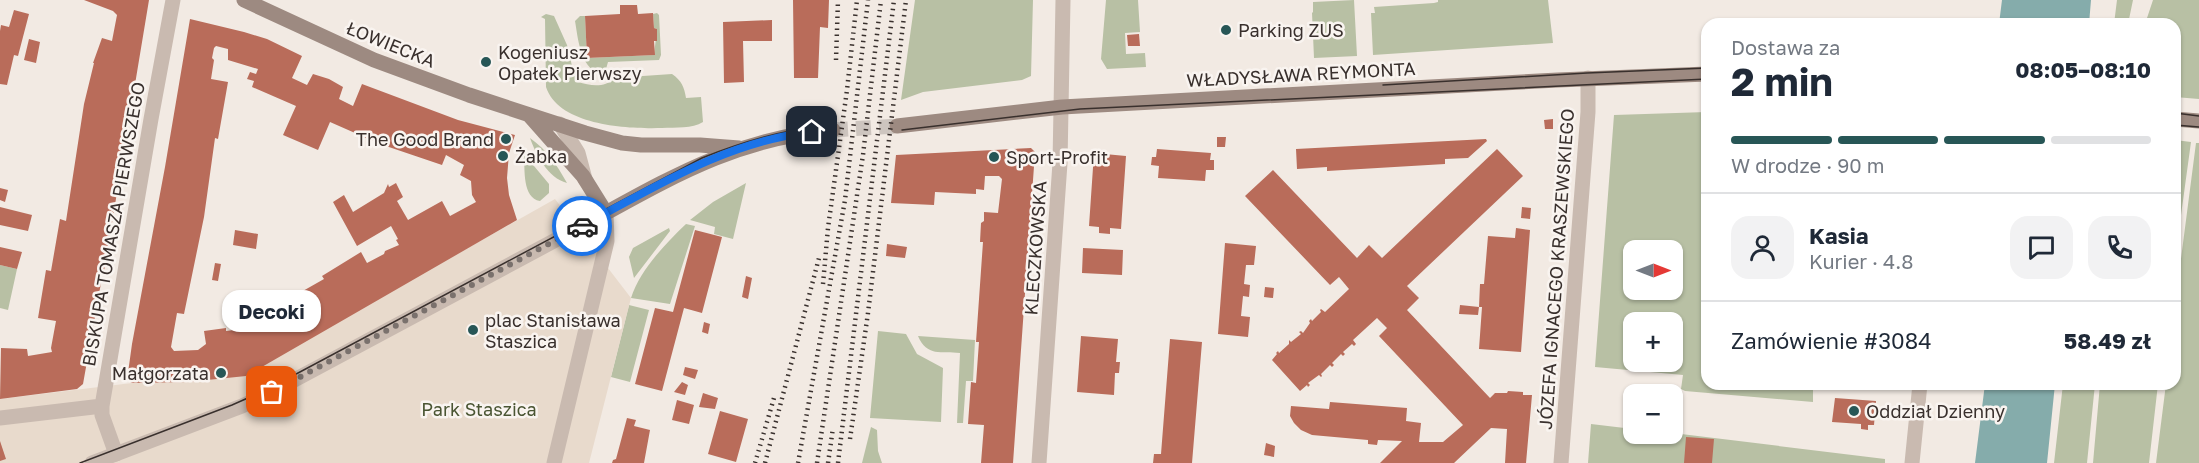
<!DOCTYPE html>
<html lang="pl">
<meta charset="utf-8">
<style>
body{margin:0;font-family:"Golos Text",sans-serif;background:#f2f2f3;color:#1f2937;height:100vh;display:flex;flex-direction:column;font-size:22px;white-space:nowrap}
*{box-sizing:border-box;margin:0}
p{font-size:20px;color:#747a83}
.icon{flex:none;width:33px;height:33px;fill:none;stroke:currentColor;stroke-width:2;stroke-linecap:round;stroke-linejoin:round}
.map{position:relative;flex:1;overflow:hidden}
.sheet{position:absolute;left:1701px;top:18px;width:480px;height:372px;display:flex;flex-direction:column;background:#fff;border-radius:18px;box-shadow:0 2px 4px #0004}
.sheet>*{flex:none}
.needle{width:39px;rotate:90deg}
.tools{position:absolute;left:1623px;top:240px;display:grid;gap:12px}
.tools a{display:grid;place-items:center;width:60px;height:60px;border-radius:12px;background:#fff;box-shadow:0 2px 4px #0004;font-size:30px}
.pin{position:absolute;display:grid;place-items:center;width:51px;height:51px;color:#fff;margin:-26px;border-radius:12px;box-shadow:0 3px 9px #0006}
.courier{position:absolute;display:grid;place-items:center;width:60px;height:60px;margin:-30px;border:4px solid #1a73e8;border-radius:50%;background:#fff;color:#222;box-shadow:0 2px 8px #0007}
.bubble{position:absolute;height:42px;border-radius:18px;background:#fff;box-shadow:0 2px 4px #0004;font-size:20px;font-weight:700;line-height:42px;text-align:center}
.overview em{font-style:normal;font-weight:700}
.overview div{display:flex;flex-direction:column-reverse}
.overview{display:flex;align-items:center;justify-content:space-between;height:102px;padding:0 30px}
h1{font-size:39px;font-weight:700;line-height:45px}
.bar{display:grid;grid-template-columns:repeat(4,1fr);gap:9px 6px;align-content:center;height:72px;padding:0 30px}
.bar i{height:8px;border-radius:4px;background:#e0e1e3}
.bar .on{background:#275656}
.bar p{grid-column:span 4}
.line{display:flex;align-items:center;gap:15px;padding:0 30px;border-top:2px solid #e0e1e3}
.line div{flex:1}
.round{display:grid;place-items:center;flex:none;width:63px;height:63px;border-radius:18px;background:#f2f2f3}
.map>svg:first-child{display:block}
.green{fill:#b8c0a4;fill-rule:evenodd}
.plaza{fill:#e8dacc}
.water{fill:#85acab}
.building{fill:#b96c5a;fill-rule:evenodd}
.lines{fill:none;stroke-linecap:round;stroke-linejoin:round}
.secondary-tunnel{stroke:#cdc5bf;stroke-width:15;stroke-dasharray:15 8;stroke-linecap:butt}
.minor{stroke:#c9bab0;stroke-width:15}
.tertiary{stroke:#c9bab0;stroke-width:15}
.secondary{stroke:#9d8a81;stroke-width:15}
.tram{stroke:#39302d;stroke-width:1.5}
.rail{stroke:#39302d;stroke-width:4.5;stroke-dasharray:1.5 4.5;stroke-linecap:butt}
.done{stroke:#7a716d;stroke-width:6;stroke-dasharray:0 10.8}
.route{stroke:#1a73e8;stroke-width:8}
.poi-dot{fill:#275656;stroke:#f9f4f0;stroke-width:2}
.labels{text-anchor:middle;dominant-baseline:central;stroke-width:5;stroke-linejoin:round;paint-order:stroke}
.poi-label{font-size:18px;fill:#39302d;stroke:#f9f4f0;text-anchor:start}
.street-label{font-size:18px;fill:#39302d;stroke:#f9f4f0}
.park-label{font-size:18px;fill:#4a5533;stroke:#f9f4f0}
</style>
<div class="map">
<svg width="2199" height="463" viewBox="0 0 2199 463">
<rect width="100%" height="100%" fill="#f2eae3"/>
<path class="green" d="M915 0H1033L1031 76 1022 80 923 92 901 100Z
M1106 0H1138L1140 32 1125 33 1126 54 1145 53 1146 67 1107 69 1101 59Z
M1354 0 1357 56 1314 58 1312 13 1313 12V2Z
M1438 0H1548L1553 43 1373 55 1371 13H1375L1374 7 1434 3 1438 2Z
M2117 0H2133L2128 24H2114Z
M2153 0H2199V99L2175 97V24H2145Z
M657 13 659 15 661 55 659 60 608 62 606 69 599 73C580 67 578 38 575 21L580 16H585L587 58 654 55 657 29 654 28 653 14Z
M546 14 554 16 567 45 573 70 578 82C591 86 605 88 614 78L672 74C682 81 684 87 686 98L701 97 703 122C692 129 676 127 662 128 628 129 559 126 546 87L545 19 541 17Z
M1707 112V384H1813V402L1685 391 1681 389 1683 375 1595 367 1614 115ZM1634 250H1672V290H1634ZM1634 322H1672V362H1634Z
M530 138C547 150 557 165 567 183 548 178 536 155 530 138Z
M2175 140 2191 142 2175 259Z
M2196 143H2199V463H2156L2166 384H2175V305Z
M524 154 549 184V193L540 201C522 198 525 169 524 154Z
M746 183 733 239 714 234 715 227 690 220 713 202Z
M686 224 695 226 670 304 631 298C640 270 665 244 686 224Z
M669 228 670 231 634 278 629 257 633 248Z
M0 265 17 269 8 310 0 308Z
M629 305 649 310 630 382 611 377Z
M878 331 906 334 917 354 943 368 941 422 870 418Z
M918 336 975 340 973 381H966L963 423H957L960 353C941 351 927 357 918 336Z
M2063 384H2095L2087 463H2054Z
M2100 384H2158L2149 463H2093Z
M1591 424 1633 429 1634 434 1673 433 1885 459V463H1588Z
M871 427 877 430 878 451 882 463H862Z"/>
<path class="plaza" d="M555 199 631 298 589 463H0V399L132 383 229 376 434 267Z"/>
<path class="water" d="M2002 0H2091L2089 24H1999Z
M1985 384H2055L2047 463H1975Z"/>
<path class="building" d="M84 0H149L104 271 98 272 97 280 101 283 83 384 77 389 0 399 1 348 27 349 28 356 52 352 51 348 56 321 38 318 46 270 51 271 60 219 66 221 84 104 94 63H93L102 38 112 41 117 15 113 11Z
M793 0H829L828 28 820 27 818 78H794Z
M620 5H637L638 14 653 13 654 28 657 29V41H654L655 55 587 58 585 16 620 14Z
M14 10 29 14 18 56 14 55 7 85 0 84V31L1 25 9 27Z
M190 19 244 32 267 39 302 56 292 78 307 85 313 74 329 79 343 87 339 99 353 106 362 84 458 120 515 135 509 153 507 178 509 195 517 220 246 376 188 382 132 383 127 380 132 344 165 167ZM216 46 228 49V60L258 69 256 74 250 72 247 79 254 81 252 87 296 106 283 135 318 150 330 122 380 144 442 165 446 155 464 165 460 175 471 181 472 195 476 202 450 216 442 201 408 220 397 201 403 197 396 183 389 187 388 184 384 193 353 212 344 195 333 202 357 246 391 226 398 239 396 240 399 245 385 251 384 254 367 263 361 252 322 276 324 279 234 330 226 331V328L204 331 206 344 198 350 174 351 171 347 177 313 184 314 204 217 215 138 218 139 228 82 211 79 214 60 212 58 214 48Z
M772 20V41H743L744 82 724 83 723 22Z
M1139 34 1140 46H1128L1127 35Z
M29 39 40 42 36 63 24 60Z
M1553 119V129H1545L1544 120Z
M1217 137H1226L1225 147H1217Z
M1486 139 1487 141 1468 158 1445 159V164L1327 171V167L1297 169 1296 149Z
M1031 148 1035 152 1013 463H981L984 425 968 424 971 382 976 383 979 342H976L983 242H980L981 223 984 221V212L998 213 1002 179 999 176H985L984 190 976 189V194L935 192 934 205 891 203 896 155Z
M1157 149 1211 153 1210 160H1214V170H1206L1205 181 1158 178 1159 166 1151 165 1152 157H1156Z
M1497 149 1523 176 1407 286 1419 298 1407 310 1490 398 1495 393H1507L1508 391 1523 392V395H1532L1526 463H1505L1507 429 1491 428 1454 463H1380L1402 441 1378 440 1377 445 1368 444V440L1312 435 1301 430 1294 423 1290 416 1291 406 1329 409 1330 402 1407 408 1406 421 1421 423 1419 442H1443L1463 425 1379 336 1387 328 1377 318 1353 340 1356 344 1354 346 1352 344 1343 352 1345 354 1343 356 1341 354 1332 363 1334 365 1332 367 1330 365 1321 374 1322 376 1321 377 1319 375 1308 383 1310 385 1308 387 1307 385 1300 391 1272 360 1277 354 1276 353 1278 351 1279 353 1289 344V340L1291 342 1301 334 1299 332 1301 331 1303 333 1310 323 1309 321 1311 319 1312 321 1321 312 1320 310 1321 309 1325 312 1349 289 1339 277 1330 285 1245 196 1273 170 1357 258 1369 245 1382 258Z
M1094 153 1126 156 1121 229 1110 228V234L1099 233V227L1089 226Z
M0 188 8 190 5 202 0 200Z
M0 207 32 215 28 231 0 225Z
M1522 207 1531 208 1530 219 1521 218Z
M1516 228 1530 230 1521 352 1479 349 1482 307H1479L1480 284H1484L1488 236 1515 238Z
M235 230 258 234 256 249 233 245Z
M695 230 722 237 702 313 684 308 662 391 635 384 655 308 673 312Z
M1225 243 1256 246 1254 265H1246L1244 284 1250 285 1249 297 1243 296 1241 316 1250 317 1248 337 1218 334Z
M887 244 907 247 905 258 886 256Z
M0 247 22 252 17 269 0 265Z
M1083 248 1123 250 1122 275 1082 273Z
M215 263 221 264 218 281 212 280Z
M746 276 752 278 748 299 742 297Z
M1265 287 1274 288 1273 298 1264 297Z
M1460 305 1479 307 1478 315 1459 314Z
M704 322 710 324 708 334 702 332Z
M1081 336 1118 339 1116 362H1120L1119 373H1115L1114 395 1077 392Z
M1170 339 1202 342 1192 463H1153L1154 454H1161Z
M685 367 698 370 695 379 683 375Z
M682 382 688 385 685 395 674 392Z
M703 393 718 398 715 409 699 407Z
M1835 398 1876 401 1874 425H1868V430L1861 429V424L1832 422Z
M677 400 694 405 689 424 672 420Z
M720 411 748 419 736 462 708 454Z
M627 418 636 420 634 426 650 430 644 463H612L613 460 616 459Z
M1686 437 1714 439 1712 463H1684Z
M0 441 6 459 0 461Z
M1266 443 1275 446 1274 457 1264 455Z"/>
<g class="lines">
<path class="secondary-tunnel" d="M833 130 897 126"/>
<path class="minor" d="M0 418 102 406
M116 454 102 415V406L151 119 173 0
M1039 463 1060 163 1063 0
M1561 463 1588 112V78
M1912 463 1920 384"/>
<path class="tertiary" d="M560 124 578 153 585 179
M92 463 242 406 272 392 606 213 607 241 554 463"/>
<path class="secondary" d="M244 0 374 60 469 95 585 133 622 143 641 145H700L739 148
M529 115 583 176 606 213C682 171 745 137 833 130
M2175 119 2199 121
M897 126 1062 107 1558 80 1707 74"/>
<path class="tram" d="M1383 85 1587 73 1707 68
M2175 113 2199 116
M2175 125 2199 127
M902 130 1080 109 1707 79
M80 463 232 405 268 389 702 158C742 142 784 129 827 126"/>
<path class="rail" d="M836 60 838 0
M823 284 828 228 847 90 857 0
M850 439 868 313 906 0
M755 463 774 398
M765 463 819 258
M798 463 845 200 868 0
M817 463 863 155 881 0
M828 463 833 428
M838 463 894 0"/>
</g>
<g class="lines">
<path class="done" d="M272 392 582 226"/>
<path class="route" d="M582 226C655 187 727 141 812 132"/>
</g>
<g class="poi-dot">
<circle cx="1226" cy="30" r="6"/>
<circle cx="486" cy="62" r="6"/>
<circle cx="506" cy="139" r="6"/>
<circle cx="503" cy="156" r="6"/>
<circle cx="994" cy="157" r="6"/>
<circle cx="473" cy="330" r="6"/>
<circle cx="221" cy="373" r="6"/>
<circle cx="1854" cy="411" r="6"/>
</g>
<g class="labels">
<g class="poi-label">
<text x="1238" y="30">Parking ZUS</text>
<text x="498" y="52">Kogeniusz<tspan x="498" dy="21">Opałek Pierwszy</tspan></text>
<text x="494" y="139" text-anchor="end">The Good Brand</text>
<text x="515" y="156">Żabka</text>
<text x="1006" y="157">Sport-Profit</text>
<text x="485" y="320">plac Stanisława<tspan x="485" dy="21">Staszica</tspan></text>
<text x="209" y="373" text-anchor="end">Małgorzata</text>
<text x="1866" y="411">Oddział Dzienny</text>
</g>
<g class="street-label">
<text transform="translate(391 44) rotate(22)">ŁOWIECKA</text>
<text transform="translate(1301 74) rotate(-3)">WŁADYSŁAWA REYMONTA</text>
<text transform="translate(113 224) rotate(-80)">BISKUPA TOMASZA PIERWSZEGO</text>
<text transform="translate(1035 248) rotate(-86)">KLECZKOWSKA</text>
<text transform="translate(1556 269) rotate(-86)">JÓZEFA IGNACEGO KRASZEWSKIEGO</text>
</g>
<g class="park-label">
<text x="479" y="409">Park Staszica</text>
</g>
</g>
</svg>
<div class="tools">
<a><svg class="needle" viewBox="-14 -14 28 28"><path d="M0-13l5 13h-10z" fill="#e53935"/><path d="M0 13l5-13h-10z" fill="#747a83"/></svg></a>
<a>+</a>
<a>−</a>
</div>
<div class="pin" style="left:272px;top:392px;background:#ea580c"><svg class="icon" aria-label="bag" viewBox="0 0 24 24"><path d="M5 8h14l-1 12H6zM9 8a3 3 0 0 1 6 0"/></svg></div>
<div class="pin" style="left:812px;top:132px;background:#1f2937"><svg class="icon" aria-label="home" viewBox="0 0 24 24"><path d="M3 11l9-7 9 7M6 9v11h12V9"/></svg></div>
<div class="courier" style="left:582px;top:226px"><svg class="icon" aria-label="car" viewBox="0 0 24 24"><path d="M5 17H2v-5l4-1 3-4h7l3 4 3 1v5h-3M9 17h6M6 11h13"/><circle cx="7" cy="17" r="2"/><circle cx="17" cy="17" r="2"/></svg></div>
<div class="bubble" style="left:222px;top:290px;width:99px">Decoki</div>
<section class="sheet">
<div class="overview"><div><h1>2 min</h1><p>Dostawa za</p></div><em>08:05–08:10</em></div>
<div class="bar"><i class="on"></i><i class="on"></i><i class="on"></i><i></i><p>W drodze · 90 m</p></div>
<div class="line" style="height:108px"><a class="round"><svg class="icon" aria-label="person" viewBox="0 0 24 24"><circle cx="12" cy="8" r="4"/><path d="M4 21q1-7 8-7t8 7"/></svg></a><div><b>Kasia</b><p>Kurier · 4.8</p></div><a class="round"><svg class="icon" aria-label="chat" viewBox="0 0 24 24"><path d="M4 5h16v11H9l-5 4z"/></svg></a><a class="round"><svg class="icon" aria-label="phone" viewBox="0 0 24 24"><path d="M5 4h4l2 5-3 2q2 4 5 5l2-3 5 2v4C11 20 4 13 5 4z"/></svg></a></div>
<div class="line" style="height:78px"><div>Zamówienie #3084</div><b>58.49 zł</b></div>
</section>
</div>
